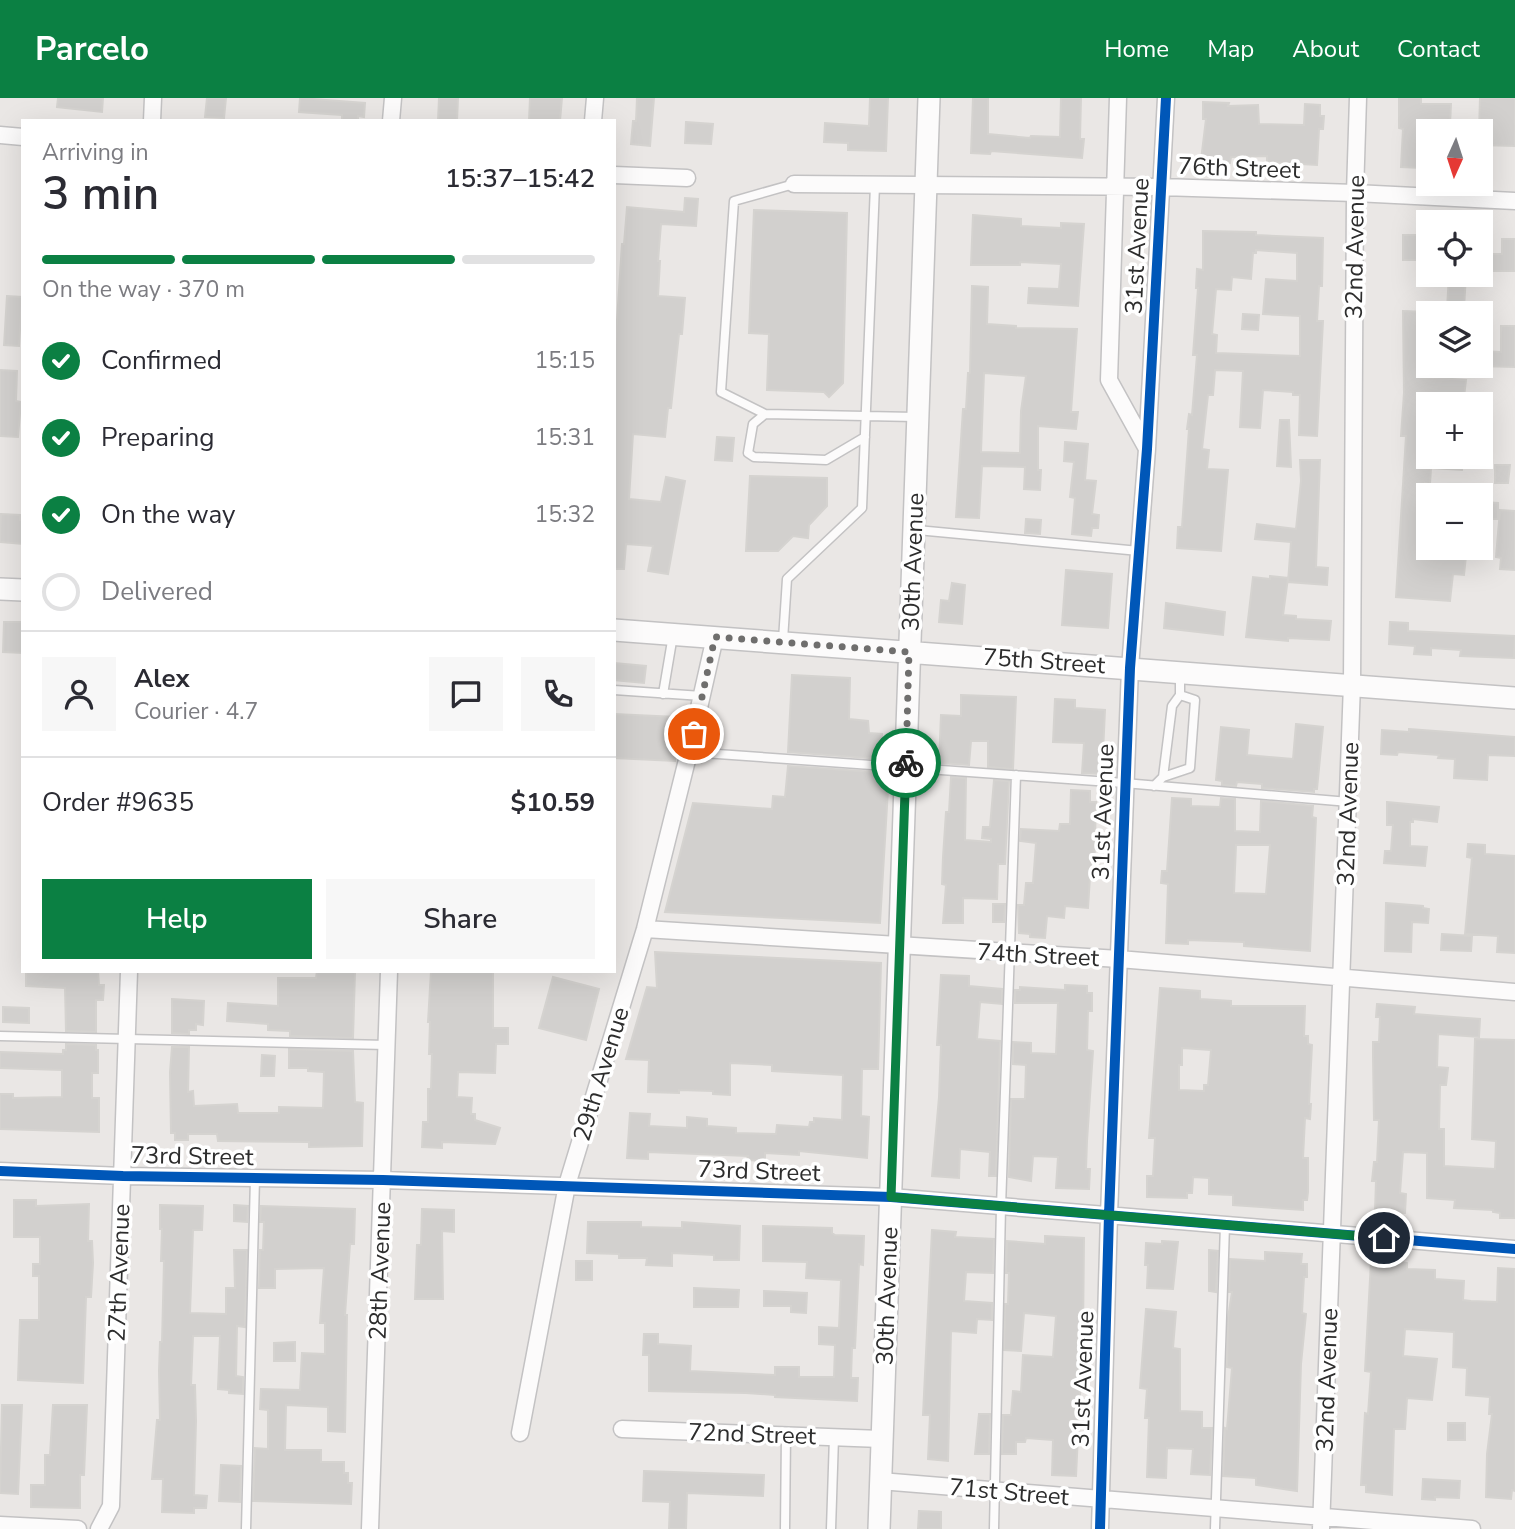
<!DOCTYPE html>
<meta charset="utf-8">
<style>
body{margin:0;font-family:"Nunito Sans",sans-serif;background:#f7f7f7;color:#2b2b33;height:100vh;display:flex;flex-direction:column;font-size:26px;white-space:nowrap}
*{box-sizing:border-box;margin:0}
p{font-size:23px;color:#7c7c81}
.icon{flex:none;width:38px;height:38px;fill:none;stroke:currentColor;stroke-width:2;stroke-linecap:round;stroke-linejoin:round}
.map{position:relative;flex:1;overflow:hidden}
.sheet{position:absolute;left:21px;top:21px;width:595px;height:854px;display:flex;flex-direction:column;background:#fff;border-radius:0px;box-shadow:0 7px 28px #0002}
.sheet>*{flex:none}
.needle{width:46px;rotate:183deg}
.fabs{position:absolute;left:1416px;top:21px;display:grid;gap:14px}
.fabs a{display:grid;place-items:center;width:77px;height:77px;border-radius:0px;background:#fff;box-shadow:0 7px 28px #0002;font-size:35px}
.pin{position:absolute;display:grid;place-items:center;width:60px;height:60px;color:#fff;margin:-30px;border:4px solid #fff;border-radius:50%;box-shadow:0 2px 7px #0007}
.courier{position:absolute;display:grid;place-items:center;width:70px;height:70px;margin:-35px;border:5px solid #0b8043;border-radius:50%;background:#fff;color:#222;box-shadow:0 2px 9px #0007}
.summary em{font-style:normal;font-weight:600}
.summary div{display:flex;flex-direction:column-reverse}
.summary{display:flex;align-items:center;justify-content:space-between;height:119px;padding:0 21px}
h1{font-size:46px;font-weight:600;line-height:52px}
.bar{display:grid;grid-template-columns:repeat(4,1fr);gap:10px 7px;align-content:center;height:84px;padding:0 21px}
.bar i{height:9px;border-radius:5px;background:#e1e1e2}
.bar .selected{background:#0b8043}
.bar p{grid-column:span 4}
.line{display:flex;align-items:center;gap:18px;padding:0 21px;border-top:2px solid #e1e1e2}
.line div{flex:1}
.round{display:grid;place-items:center;flex:none;width:74px;height:74px;border-radius:0px;background:#f7f7f7}
ol{padding:0 21px;list-style:none}
li{display:flex;align-items:center;gap:21px;height:77px}
li p{margin-inline-start:auto}
li .icon{padding:7px;border-radius:50%;background:#0b8043;color:#fff;stroke-width:4}
li:last-child{color:#7c7c81}
li i{width:38px;height:38px;border:4px solid #e1e1e2;border-radius:50%}
.action{display:flex;gap:14px;margin-top:auto;padding:14px 21px}
.action a{flex:1;height:80px;border-radius:0px;background:#0b8043;color:#fff;font-size:28px;font-weight:600;line-height:80px;text-align:center}
.action a+a{background:#f7f7f7;color:#2b2b33}
header{display:flex;align-items:center;gap:42px;box-sizing:border-box;height:98px;padding:0 35px;background:#0b8043;color:#fff}
header strong{font-size:33px}
nav{display:flex;gap:38px;margin-inline-start:auto;font-size:24px}
.map>svg:first-child{display:block}
.building{fill:#d2d0ce;stroke:#d5d3d0;stroke-width:2;fill-rule:evenodd}
.lines{fill:none;stroke-linecap:round;stroke-linejoin:round}
.service-casing{stroke:#c3c2c3;stroke-width:11}
.minor-casing{stroke:#c3c2c3;stroke-width:19}
.tertiary-casing{stroke:#c3c2c3;stroke-width:24}
.service{stroke:#fcfbfb;stroke-width:8}
.minor{stroke:#fcfbfb;stroke-width:16}
.tertiary{stroke:#fcfbfb;stroke-width:21}
.cycleway-casing{stroke:#fff;stroke-width:15}
.cycleway{stroke:#0057b8;stroke-width:10}
.done{stroke:#6f6e6d;stroke-width:7;stroke-dasharray:0 12.6}
.route{stroke:#0b8043;stroke-width:9}
.labels{text-anchor:middle;dominant-baseline:central;stroke-width:7;stroke-linejoin:round;paint-order:stroke}
.street-label{font-size:24px;fill:#2d2d2d;stroke:#fff}
</style>
<header>
<strong>Parcelo</strong>
<nav><a>Home</a><a>Map</a><a>About</a><a>Contact</a></nav>
</header>
<div class="map">
<svg width="1515" height="1431" viewBox="0 0 1515 1431">
<rect width="100%" height="100%" fill="#eae7e5"/>
<path class="building" d="M58 0H103L102 14 57 9Z
M207 0H226L224 20 205 19Z
M300 0 365 5 364 19 358 18V23H342V17L299 14Z
M439 0H458L457 23H438Z
M530 0H562L560 23H529Z
M637 0H654L650 48 631 46 633 23H636Z
M870 0H888L886 53 848 52V45L824 44 825 25 869 28Z
M973 0H988V36L1030 40 1031 38 1060 39 1061 0H1081L1080 41H1084L1082 60 991 53 990 56 971 55Z
M1399 0H1421V6H1451L1450 27 1423 26 1421 70 1401 69 1403 31 1399 30Z
M1480 0H1515V48L1480 47V33H1479Z
M1203 4 1229 5 1228 8 1258 7 1259 26 1304 27 1305 6 1320 7V18H1324L1323 31H1319L1317 67 1267 64V58L1231 59 1230 65 1201 62 1206 21H1203Z
M686 24 713 26 711 46 685 45Z
M685 100 698 101 696 128 661 126 658 163H660L658 198 685 200 682 236H679L671 310H668L665 339 633 336 629 401 661 404 666 379 685 383 668 476 648 473 653 448 626 446 624 471H614V268L622 146H624L627 109 684 114Z
M754 112 847 115 843 285 829 299 824 294 767 292 769 236 749 235Z
M973 117 1021 121V128L1061 130V125L1084 126 1078 208 1028 205 1029 190 1059 191 1061 166 1020 164V167H971Z
M1203 133 1256 134V137L1323 140 1322 188H1319L1317 223H1323L1317 338 1299 337 1300 297H1293V294L1263 292 1260 330 1240 329 1243 273 1215 272 1213 297H1208L1202 351 1209 352 1207 371 1228 372 1221 453 1177 450 1178 429H1182L1189 331H1187L1189 316 1192 317 1197 257H1193L1198 190H1196L1197 171 1203 172ZM1256 152 1297 155V183L1266 181 1263 216 1300 218V258L1216 255 1217 237 1212 236 1216 191 1231 192 1232 179 1251 181 1253 155H1256Z
M1403 137H1428V162H1403Z
M1502 141H1515V173H1480V156H1502Z
M1449 177H1466L1464 210 1447 211Z
M972 188 988 189 987 226 1016 228V230L1077 231 1071 314H1078L1076 331 1038 328V372H1041L1040 392 1024 391 1025 369 982 368 979 420 956 419 963 311H966L968 275H970ZM984 275 1026 278 1021 313 1020 355 981 354Z
M7 198 22 199 19 248 4 247Z
M1403 213 1428 214V238H1421L1423 279 1466 282 1464 299 1424 295 1422 359H1463L1462 372 1431 370 1430 386 1425 385 1423 455 1466 458 1464 477 1453 476 1450 503 1396 499 1406 338H1401L1404 295Z
M1243 216 1259 217 1258 232 1242 231Z
M1501 228H1515V269L1480 268 1481 253 1501 254Z
M0 272 17 273 16 303 21 304 18 339 0 338Z
M1280 322H1289L1291 369 1277 368Z
M717 339 734 340 732 363 715 362Z
M1065 344 1088 346 1085 382 1096 383 1092 416 1099 417 1098 430H1092L1091 438 1072 436 1075 400 1070 399 1074 364 1064 363Z
M1300 362H1320L1316 469 1328 470 1327 487 1288 484 1291 444 1255 441 1257 426 1296 431 1301 383Z
M1495 367H1510L1508 385H1495Z
M750 378 827 380V408L809 427 808 440 793 438 778 453H746Z
M1482 404 1498 405V421H1481Z
M1500 412 1515 413V472L1500 471 1501 460 1496 459Z
M1 416 20 417V422H23V446L0 444Z
M1026 421 1041 422 1040 436 1025 435Z
M1066 472 1112 476 1108 530 1062 527Z
M1270 478 1288 480 1283 517 1296 518V521L1331 523 1329 542 1288 540V543L1246 539 1253 479 1270 481Z
M952 485 965 487 962 526 939 524 941 502 949 503Z
M1166 505 1225 514 1223 537 1164 530Z
M4 524H23V555L3 554Z
M1390 524 1408 525V533L1515 538 1514 560 1460 558 1461 552 1431 550V557L1414 556 1415 548 1389 546Z
M614 565 646 568 644 585 614 582Z
M792 577 850 580 849 621 868 623 869 635 882 636 881 661 788 654Z
M961 597 1016 599 1013 671 988 669V643H971L969 667 939 665 941 617 961 618Z
M1055 601 1075 602V610L1105 612 1102 676 1082 675 1084 645 1053 644Z
M614 616 677 619 675 663 614 660Z
M1296 626 1323 629 1317 691H1314V694L1262 690V686L1237 684 1236 688 1222 687V683L1216 682 1221 629 1249 632 1247 657 1293 661Z
M1409 631 1515 639V658L1488 657 1487 682 1454 680 1455 661 1438 660 1439 657 1398 654 1397 657 1381 656 1382 632 1409 634Z
M788 668 889 675 880 825 665 814 693 705 772 711 773 698 785 699Z
M951 679 966 680 965 742 991 744V741L982 740 983 729H990L994 682 1009 683 1005 766H998L997 801 963 800V825H943L946 787 942 786 943 759 946 714H949Z
M1071 692 1090 693V704H1096L1094 779H1090L1088 810 1065 808 1064 820 1047 818 1045 840 1030 839V836L1019 835 1018 807H1024L1026 785H1033L1036 745 1020 743 1021 731 1059 733 1060 726H1070Z
M1172 700 1191 701V708L1220 709 1221 700 1235 701V733L1260 734 1261 703 1313 708 1312 719 1316 720 1310 853 1244 848V844L1188 842V846L1166 845 1168 786 1161 785 1162 773H1167ZM1236 747H1270L1266 796 1234 795Z
M1387 704 1439 709 1437 724 1413 721V724H1410V748L1427 749 1425 768 1384 765 1385 753H1391L1393 727H1387Z
M1468 746 1485 747V756L1515 758V855L1497 854 1498 838 1465 836 1472 760 1467 759Z
M1386 805 1423 808V810L1429 811 1428 825 1412 824 1411 854 1385 853Z
M993 806H1005L1004 824H993Z
M1442 836 1472 838 1471 853 1441 852Z
M655 854 881 865 878 971H862L861 1018 869 1019 867 1060 799 1053V1057L765 1055V1063L747 1062 748 1058 648 1054V1061L627 1060 630 1015 650 1016 649 1028 687 1030V1019L707 1021V1028L736 1030V1035L776 1036 777 1027 809 1029 810 1024H814V1020L842 1022 843 977 772 973V967L730 965V997L713 996V993L679 992V995L648 994 649 962 626 961 647 889 657 890Z
M26 873H98L99 887H104L103 902H96V934L66 933 65 890 26 888Z
M317 873 355 874 353 940 290 938V933L268 932V926L227 923 228 905 278 908V880H316Z
M431 873H493V930H508V946H496L495 975 458 974 457 999 472 1000 471 1016H475V1022L500 1030 495 1046 442 1044V1050L422 1049 423 1024H428V991H431L432 956H429L430 924H428Z
M941 877 969 878V888L1002 891V906L980 904 977 941 1000 943 996 1078H989L990 1054 960 1051 959 1080 932 1078 939 999 941 947H937Z
M553 879 599 891 586 942 539 930Z
M1065 887 1087 888V895H1092V913H1088L1087 952 1093 953 1087 1043 1086 1071H1090L1089 1091 1056 1090 1058 1059 1033 1058 1031 1083 1009 1079 1011 1001H1025L1026 967 1013 966V944L1031 945V955L1056 956 1058 905H1015V892H1020V889L1065 892Z
M1160 890 1200 893V901L1231 903V908H1305L1304 938H1308V946L1312 947 1309 1006H1311L1310 1021 1305 1020 1303 1060H1308V1094L1307 1102H1303V1112L1233 1107V1097L1209 1096V1080L1193 1079 1192 1095H1187V1100L1147 1099V1078H1153L1155 1040H1149ZM1182 950 1211 952 1208 987H1204V993L1179 992V967H1182Z
M172 901 204 903 203 927 196 926V932H189V936L172 935Z
M1377 906 1415 909 1414 916 1480 921 1479 939 1438 936 1437 969 1448 970 1446 987H1440L1439 1031H1444V1068L1495 1071 1496 1043 1472 1041 1475 941 1515 942V1120H1500V1115L1493 1114V1112L1454 1110 1455 1102 1427 1100V1055L1403 1054 1400 1095 1406 1096 1405 1115 1375 1113 1376 1083H1372L1374 1064H1377L1379 1022H1374L1373 958V944H1379L1380 919H1376Z
M3 909 29 910V925L3 924Z
M66 946 96 947V952H98V975H92V1000H99V1034L0 1031V996H13V1000L62 999V972L0 970V954L63 956V952H66Z
M172 949H189L188 994 193 993 194 1008 237 1006 238 1015H279V1009L323 1010 324 974 308 973V970H289V951L353 953 355 1004 363 1005 362 1048 309 1049V1044L218 1043 217 1036H188V1042H175V1035H171L170 974Z
M262 957 275 958 274 978H261Z
M14 1102H36V1108L89 1106 88 1143H92L93 1165 91 1199H86L83 1285 18 1282 20 1222H39V1178H33V1166H40V1139H14Z
M160 1107 203 1108 202 1132H193L190 1215 226 1216V1190H235L234 1152H247L245 1229 237 1228 236 1278 243 1279V1296L229 1295V1292L218 1291 220 1238H193L191 1287H195L196 1323 194 1397 207 1398 206 1410H194V1415L162 1414 163 1381H152L157 1322H160L159 1273 160 1244H162L164 1163H161L162 1131H160Z
M234 1107 248 1108 247 1124 234 1123Z
M261 1108 355 1111 354 1146H350L345 1217H347L345 1334 328 1333V1309L286 1307 285 1352H321V1364H344V1375H348V1385H352L351 1406 253 1403 255 1350 268 1351V1312L260 1311 261 1291 300 1292 302 1255 325 1256V1225H320L324 1170 275 1171V1190H259L260 1152H263L264 1124H260Z
M422 1111 454 1112V1134L442 1133 443 1201H415L417 1147H421Z
M588 1124H641V1129L682 1130V1124L740 1128 739 1162H714V1157L672 1155V1168L646 1167 647 1160H619V1156L587 1155Z
M763 1128 832 1130V1135L835 1137 864 1138 863 1167 859 1166 855 1250H852L851 1280H858L857 1303 775 1299V1297L746 1295 649 1293V1257H643L644 1236H658V1246L691 1248 690 1273 775 1277V1269H799V1279H834L835 1247 819 1246V1229L839 1230 841 1182 806 1180 807 1164 763 1163Z
M932 1132 956 1134 955 1139 994 1141 993 1175 966 1174 964 1203 992 1205V1222L977 1221 976 1235 951 1233 948 1363 928 1361 930 1317H923Z
M1045 1138 1084 1140 1083 1236 1076 1378 1052 1377 1053 1342 1026 1340 1025 1344H1016V1356H1002L1003 1317H1011L1013 1293 1021 1294 1023 1257 1053 1259 1056 1218 1024 1215 1021 1253 1004 1252 1005 1206H1008L1009 1175H1006L1007 1143 1045 1146Z
M1162 1143 1178 1144 1173 1191 1147 1190 1148 1167H1145L1146 1145 1162 1146Z
M1209 1152 1218 1153 1216 1194 1209 1193Z
M1265 1154 1302 1156 1301 1166H1307V1179H1304L1302 1215 1306 1216 1301 1266 1297 1393 1256 1387V1380L1223 1378 1225 1330 1227 1331 1232 1270 1227 1269 1228 1220 1232 1194H1229L1230 1161 1265 1163Z
M1384 1161 1407 1165V1171L1435 1172V1181L1464 1183 1463 1202 1471 1203 1497 1204 1498 1170 1515 1171V1393L1512 1392 1511 1401 1486 1399 1487 1356 1492 1316H1489L1490 1299 1466 1297 1467 1270 1453 1269 1454 1234 1405 1231 1403 1258 1437 1261 1432 1302 1407 1300 1405 1331H1394L1392 1397 1366 1394V1387H1361L1365 1315 1368 1316 1371 1274 1365 1273 1371 1163 1384 1164Z
M576 1163H592V1182H576Z
M694 1190 739 1192 738 1209H694Z
M764 1193 807 1195 806 1215 791 1214V1208H764Z
M1146 1211 1176 1214 1173 1250 1180 1251V1313L1202 1314V1330H1212L1210 1377 1191 1376 1193 1351 1167 1350 1166 1380 1147 1379 1149 1320H1145L1147 1291 1140 1290Z
M295 1244V1263H274V1245Z
M2 1307H22L18 1396 0 1395Z
M53 1307H87L84 1377H80V1410L31 1409V1387H45V1357H50Z
M979 1316H990L989 1356H975Z
M1448 1325H1465V1342H1448Z
M221 1367 241 1368 240 1404 219 1403Z
M644 1373 764 1377 763 1398 687 1395 686 1431H669L670 1404 643 1403Z
M1423 1381 1460 1383 1459 1400 1435 1399V1402L1422 1401Z
M919 1413 941 1414V1431H918Z"/>
<g class="lines">
<defs>
<path id="service" d="M765 316 721 294 734 103 794 86
M865 339 826 362 754 359 748 355 753 326 765 316 915 319
M917 432 1139 453
M783 542 787 481 862 410 875 87
M614 592 702 598
M663 596 673 537
M689 654 1124 685 1349 704
M1163 679 1172 608 1180 597V577
M1154 688 1163 679 1190 670 1195 602 1180 597
M0 938 387 947
M246 1431 255 1080
M785 1431 786 1337
M831 1431 834 1339
M994 1431 1001 1109 1016 677
M1215 1431 1225 1127"/>
<path id="minor" d="M1118 0 1109 282 1146 349
M152 23 153 0
M391 23 393 0
M593 23 595 0
M0 37 23 39
M614 77 687 80
M794 86 1161 89 1355 95 1515 103
M645 831 1119 861 1515 894
M0 1073 123 1078 383 1082 891 1099 1515 1151
M622 1331 881 1341
M520 1335 567 1087 645 831 689 654 715 539
M880 1383 1472 1431
M0 1427 78 1431
M99 1431 111 1408 129 873
M370 1431 389 873
M1100 1431 1109 1117 1130 570 1147 351 1166 0
M1321 1431 1352 586 1355 95 1358 0"/>
<path id="tertiary" d="M0 491 23 492
M614 532 1515 600
M879 1431 929 0"/>
</defs>
<use href="#service" class="service-casing"/>
<use href="#minor" class="minor-casing"/>
<use href="#tertiary" class="tertiary-casing"/>
<use href="#service" class="service"/>
<use href="#minor" class="minor"/>
<use href="#tertiary" class="tertiary"/>
<defs>
<path id="cycleway" d="M0 1073 123 1078 383 1082 891 1099 1515 1151
M1100 1431 1109 1117 1130 570 1147 351 1166 0"/>
</defs>
<use href="#cycleway" class="cycleway-casing"/>
<use href="#cycleway" class="cycleway"/>
</g>
<g class="lines">
<path class="done" d="M694 636 715 539 909 554 906 665"/>
<path class="route" d="M906 665 891 1099 1384 1140"/>
</g>
<g class="labels">
<g class="street-label">
<text transform="translate(1239 70) rotate(2)">76th Street</text>
<text transform="translate(1137 148) rotate(-87)">31st Avenue</text>
<text transform="translate(1355 149) rotate(-89)">32nd Avenue</text>
<text transform="translate(913 464) rotate(-88)">30th Avenue</text>
<text transform="translate(1044 563) rotate(4)">75th Street</text>
<text transform="translate(1103 714) rotate(-88)">31st Avenue</text>
<text transform="translate(1348 716) rotate(-88)">32nd Avenue</text>
<text transform="translate(1038 857) rotate(3)">74th Street</text>
<text transform="translate(601 976) rotate(-73)">29th Avenue</text>
<text transform="translate(192 1058) rotate(1)">73rd Street</text>
<text transform="translate(759 1073) rotate(2)">73rd Street</text>
<text transform="translate(380 1173) rotate(-88)">28th Avenue</text>
<text transform="translate(119 1175) rotate(-88)">27th Avenue</text>
<text transform="translate(887 1198) rotate(-88)">30th Avenue</text>
<text transform="translate(1083 1281) rotate(-88)">31st Avenue</text>
<text transform="translate(1327 1282) rotate(-88)">32nd Avenue</text>
<text transform="translate(752 1336) rotate(2)">72nd Street</text>
<text transform="translate(1009 1394) rotate(5)">71st Street</text>
</g>
</g>
</svg>
<div class="fabs">
<a><svg class="needle" viewBox="-14 -14 28 28"><path d="M0-13l5 13h-10z" fill="#e53935"/><path d="M0 13l5-13h-10z" fill="#7c7c81"/></svg></a>
<a><svg class="icon" aria-label="locate" viewBox="0 0 24 24"><circle cx="12" cy="12" r="6"/><path d="M12 2v4M12 18v4M2 12h4M18 12h4"/></svg></a>
<a><svg class="icon" aria-label="layers" viewBox="0 0 24 24"><path d="M12 4l9 5-9 5-9-5zM3 14l9 5 9-5"/></svg></a>
<a>+</a>
<a>−</a>
</div>
<div class="pin" style="left:694px;top:636px;background:#ea580c"><svg class="icon" aria-label="bag" viewBox="0 0 24 24"><path d="M5 8h14l-1 12H6zM9 8a3 3 0 0 1 6 0"/></svg></div>
<div class="pin" style="left:1384px;top:1140px;background:#1f2937"><svg class="icon" aria-label="home" viewBox="0 0 24 24"><path d="M3 11l9-7 9 7M6 9v11h12V9"/></svg></div>
<div class="courier" style="left:906px;top:665px"><svg class="icon" aria-label="bike" viewBox="0 0 24 24"><circle cx="6" cy="16" r="4"/><circle cx="18" cy="16" r="4"/><path d="M6 16l4-8h5l3 8M10 8l3 8H6M13 5h3"/></svg></div>
<section class="sheet">
<div class="summary"><div><h1>3 min</h1><p>Arriving in</p></div><em>15:37–15:42</em></div>
<div class="bar"><i class="selected"></i><i class="selected"></i><i class="selected"></i><i></i><p>On the way · 370 m</p></div>
<ol>
<li><svg class="icon" aria-label="check" viewBox="0 0 24 24"><path d="M5 12l5 5 9-10"/></svg>Confirmed<p>15:15</p></li>
<li><svg class="icon" aria-label="check" viewBox="0 0 24 24"><path d="M5 12l5 5 9-10"/></svg>Preparing<p>15:31</p></li>
<li><svg class="icon" aria-label="check" viewBox="0 0 24 24"><path d="M5 12l5 5 9-10"/></svg>On the way<p>15:32</p></li>
<li><i></i>Delivered</li>
</ol>
<div class="line" style="height:126px"><a class="round"><svg class="icon" aria-label="person" viewBox="0 0 24 24"><circle cx="12" cy="8" r="4"/><path d="M4 21q1-7 8-7t8 7"/></svg></a><div><b>Alex</b><p>Courier · 4.7</p></div><a class="round"><svg class="icon" aria-label="chat" viewBox="0 0 24 24"><path d="M4 5h16v11H9l-5 4z"/></svg></a><a class="round"><svg class="icon" aria-label="phone" viewBox="0 0 24 24"><path d="M5 4h4l2 5-3 2q2 4 5 5l2-3 5 2v4C11 20 4 13 5 4z"/></svg></a></div>
<div class="line" style="height:91px"><div>Order #9635</div><b>$10.59</b></div>
<div class="action"><a>Help</a><a>Share</a></div>
</section>
</div>
